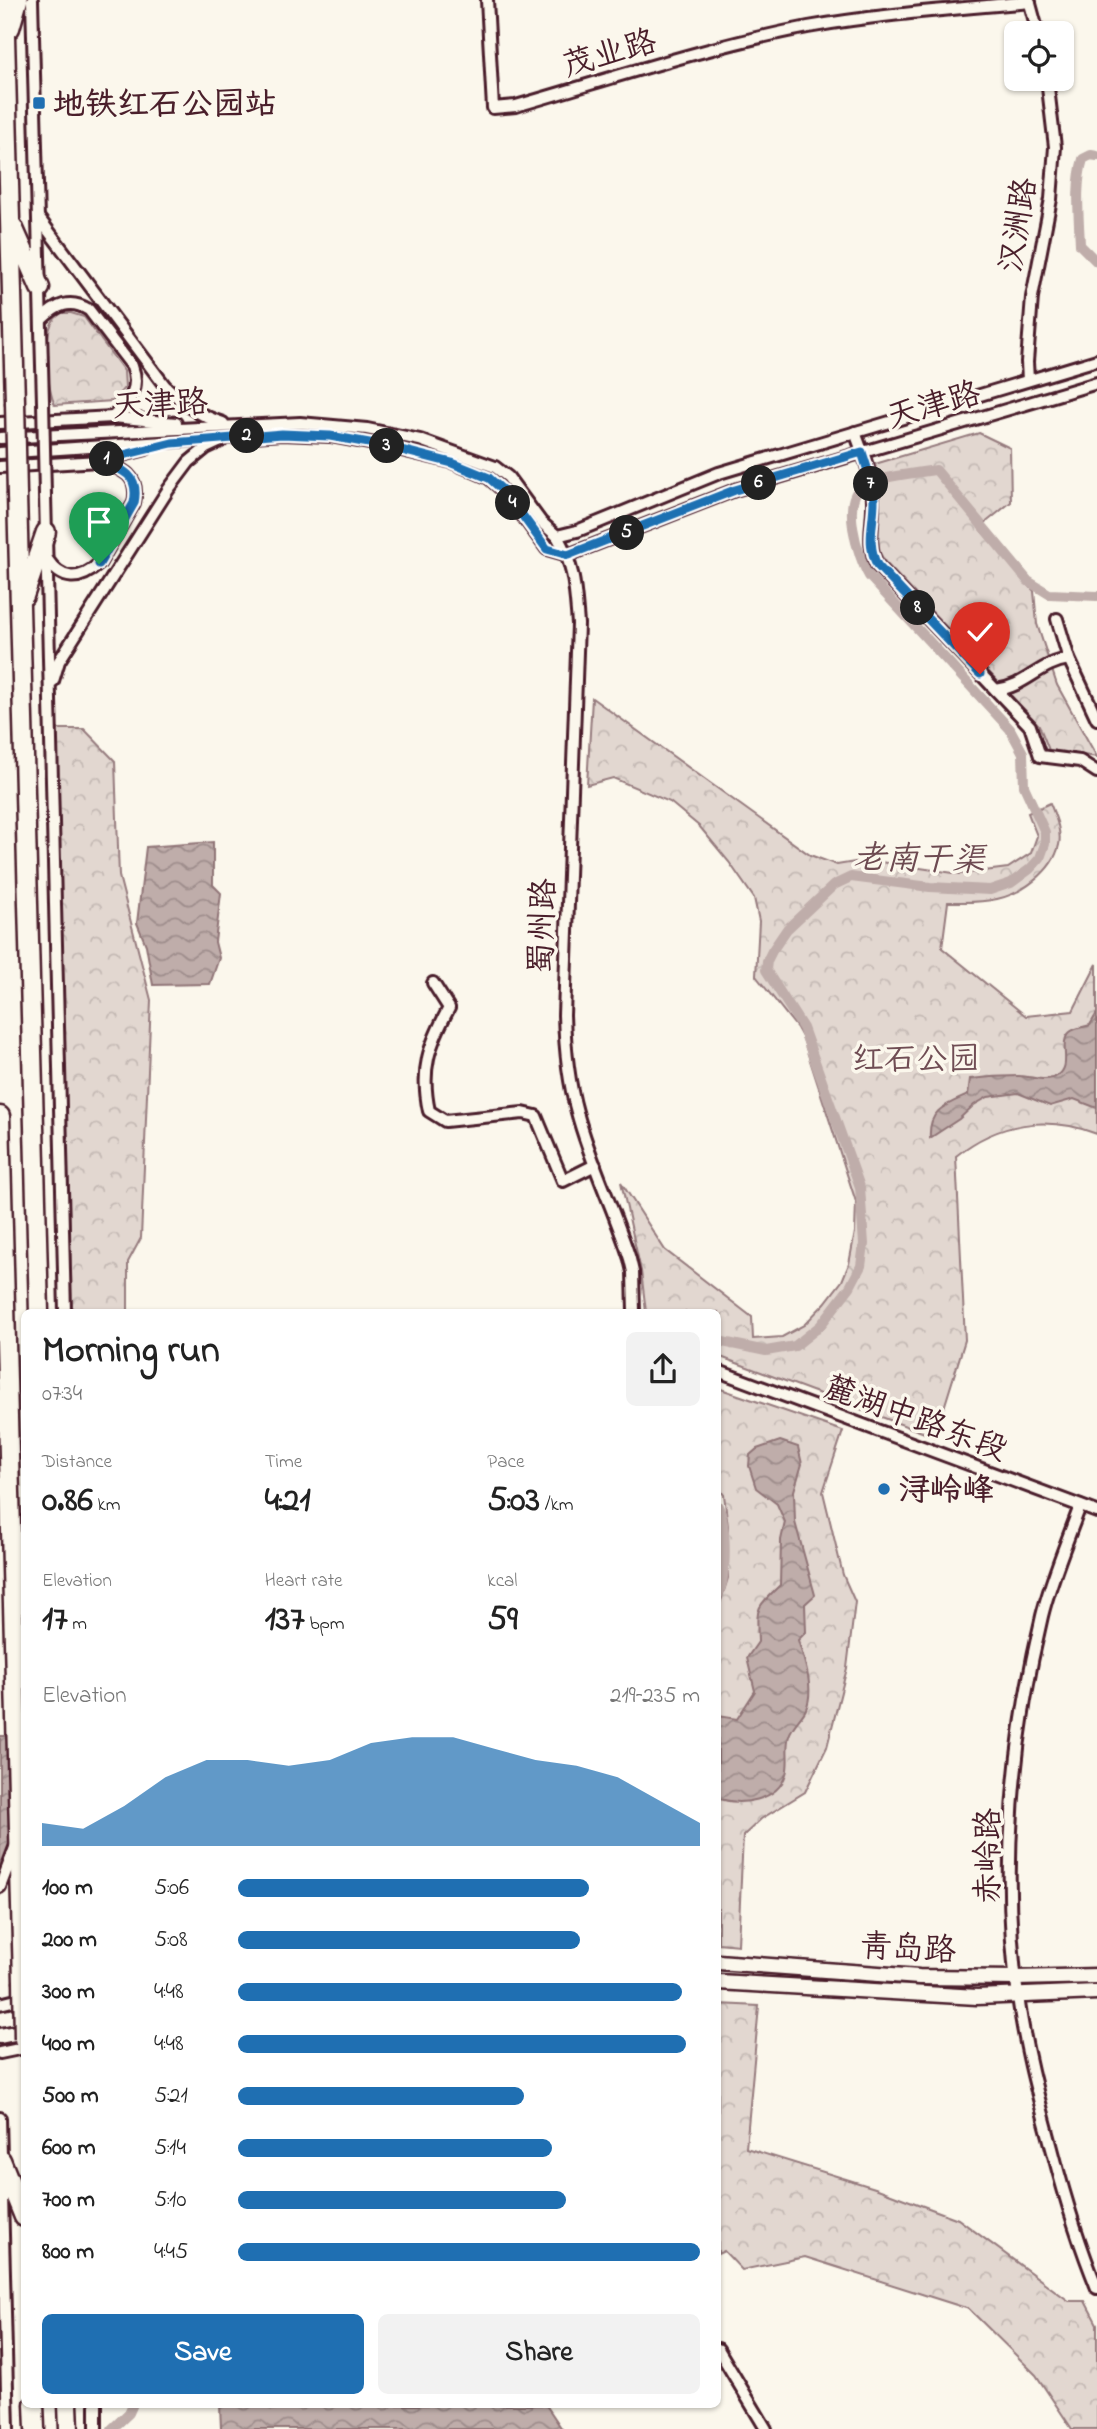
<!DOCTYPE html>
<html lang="en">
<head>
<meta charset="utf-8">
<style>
  :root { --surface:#fff; --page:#f2f2f2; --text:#222; --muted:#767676; --accent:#1f6fb2 }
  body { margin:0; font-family:"Indie Flower","LXGW WenKai TC",sans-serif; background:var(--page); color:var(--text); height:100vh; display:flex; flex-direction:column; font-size:26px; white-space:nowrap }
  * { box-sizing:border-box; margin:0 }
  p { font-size:23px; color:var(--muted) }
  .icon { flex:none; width:38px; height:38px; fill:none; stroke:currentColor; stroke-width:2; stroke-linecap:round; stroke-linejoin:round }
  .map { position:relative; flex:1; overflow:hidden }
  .sheet { position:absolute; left:21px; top:1309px; width:700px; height:1099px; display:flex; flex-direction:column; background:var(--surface); border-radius:10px; box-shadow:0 2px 5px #0004 }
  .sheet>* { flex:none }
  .tools { position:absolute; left:1004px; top:21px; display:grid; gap:14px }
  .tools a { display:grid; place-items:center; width:70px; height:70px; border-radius:10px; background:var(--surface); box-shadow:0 2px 5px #0004; font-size:35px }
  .pin { position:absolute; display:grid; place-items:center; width:60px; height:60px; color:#fff; margin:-72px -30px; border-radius:50% 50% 50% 0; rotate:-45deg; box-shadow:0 0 7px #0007 }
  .pin .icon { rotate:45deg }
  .km { position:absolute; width:35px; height:35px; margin:-18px; border-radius:50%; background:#222; color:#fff; font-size:19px; line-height:35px; text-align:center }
  .round { display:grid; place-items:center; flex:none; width:74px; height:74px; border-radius:10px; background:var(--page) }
  .headline { display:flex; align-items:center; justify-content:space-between; height:119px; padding:0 21px }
  h1 { font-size:38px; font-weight:700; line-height:52px }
  .metrics { display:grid; grid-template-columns:repeat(3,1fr); gap:10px; height:119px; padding:7px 21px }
  .metrics div { display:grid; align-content:center }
  .metrics b { font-size:35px; font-weight:700 }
  .metrics small { font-size:19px; font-weight:400 }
  .metrics p { font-size:19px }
  .chart { height:196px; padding:14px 21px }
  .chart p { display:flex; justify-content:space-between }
  .chart svg { width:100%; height:126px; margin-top:7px; fill:var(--accent); opacity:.7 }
  .button { display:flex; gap:14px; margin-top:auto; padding:14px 21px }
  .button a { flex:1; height:80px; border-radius:10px; background:var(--accent); color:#fff; font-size:28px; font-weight:700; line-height:80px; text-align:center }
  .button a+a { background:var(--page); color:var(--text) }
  ul { padding:0 21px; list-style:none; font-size:23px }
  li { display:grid; grid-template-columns:112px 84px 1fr; align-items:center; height:52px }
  li i { height:18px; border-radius:9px; background:var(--accent) }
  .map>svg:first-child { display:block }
</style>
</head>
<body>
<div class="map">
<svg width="1097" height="2429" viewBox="0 0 1097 2429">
  <defs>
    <pattern id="park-crowns" width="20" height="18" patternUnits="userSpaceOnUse" patternTransform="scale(1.75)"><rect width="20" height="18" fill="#e2d7d0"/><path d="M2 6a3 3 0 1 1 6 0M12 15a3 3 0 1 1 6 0" fill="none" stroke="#c3b8b3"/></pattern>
    <pattern id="water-waves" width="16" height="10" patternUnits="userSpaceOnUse" patternTransform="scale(1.75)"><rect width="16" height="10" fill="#bfadaa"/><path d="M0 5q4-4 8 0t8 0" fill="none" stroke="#9d8c8b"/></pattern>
  </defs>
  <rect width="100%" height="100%" fill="#fbf7ec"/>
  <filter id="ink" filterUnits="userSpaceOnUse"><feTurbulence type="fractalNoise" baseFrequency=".0143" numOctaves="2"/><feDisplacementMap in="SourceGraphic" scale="14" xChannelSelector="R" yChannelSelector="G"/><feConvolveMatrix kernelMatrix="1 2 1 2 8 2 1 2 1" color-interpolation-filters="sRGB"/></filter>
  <g filter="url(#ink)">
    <g fill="url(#park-crowns)" stroke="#967b7e" stroke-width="2">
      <path d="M62 313H71L84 317 124 371 125 387 113 401 55 405C47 389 44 342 51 325 53 319 57 316 62 313Z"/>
      <path d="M979 433 1010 448 1011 502 979 528 1034 591 1037 624 1057 685 1097 757 1049 750 1039 725 885 562 880 553 878 541 880 497 875 464Z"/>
      <path d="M592 698 810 855 837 865 867 860 960 874 1008 868 1031 853 1037 836 1028 813 1050 803C1055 816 1062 831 1059 845 1053 871 1022 894 997 899 981 903 964 902 948 902L942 948 1026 1016 1073 1011 1097 964V1134C1047 1115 998 1122 956 1156L965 1340 935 1437 718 1356V1312H646L641 1271 621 1182 665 1250 752 1317 753 1339 782 1337 804 1325 825 1303 842 1281 849 1264 855 1232 856 1202 803 1039 797 1028 756 976 759 921 754 898 729 862 700 827 670 802 613 778 587 785Z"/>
      <path d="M56 729H84L115 761 119 876 151 1000 141 1238 128 1262V1312H72Z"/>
      <path d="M718 1388 843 1431 823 1492 843 1575 855 1602 847 1668 827 1747 805 1792 761 1819 743 1836 738 1945 718 1943V1610L728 1578V1526L724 1495 718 1487Z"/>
      <path d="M718 2004 759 2006 746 2148 875 2188 958 2219 1069 2301H1085L1097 2324V2429H1072L1036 2375 969 2309 805 2257 742 2270 724 2251 718 2254Z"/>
    </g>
    <g fill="url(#water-waves)" stroke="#907477" stroke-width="2">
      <path d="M213 842V885L221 893 215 942 219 958 210 984 153 985 146 945 137 923 146 847Z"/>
      <path d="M1097 1013V1108L1074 1099 1050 1106 1018 1093 988 1097 974 1105 959 1119 930 1138C928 1110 945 1105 968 1095L970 1079C986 1077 1003 1076 1019 1076 1032 1076 1045 1083 1057 1076 1074 1066 1057 1043 1070 1032 1074 1028 1084 1027 1090 1025Z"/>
      <path d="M780 1441 798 1447 802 1464 794 1491 795 1522 815 1595 805 1604 806 1632 798 1640C804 1660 815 1688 806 1709 802 1718 792 1725 789 1736 785 1748 790 1762 786 1774 778 1801 740 1807 718 1798V1716L737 1719 755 1691 747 1658 758 1642C757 1607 754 1610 780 1585L781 1540 785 1522 777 1504 756 1488 749 1466 750 1455 757 1449Z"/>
      <path d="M0 1736H24V1876L0 1879Z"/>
      <path d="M220 2405H546L562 2429H221Z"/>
    </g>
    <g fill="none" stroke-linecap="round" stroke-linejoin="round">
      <g stroke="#bfadaa" stroke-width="10">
        <path d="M1097 156 1091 155 1083 159C1075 186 1079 217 1080 245L1097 262"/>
        <path d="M718 1341 766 1351 795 1346 820 1326 850 1287 861 1266 864 1244 860 1187 803 1028 766 970 767 961 772 951 787 929 834 885 851 877 930 887 990 890 1011 883 1030 869 1040 858 1045 844V832L1024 786 1023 753 1010 729 869 576C858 557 839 498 865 484 875 478 921 472 936 470L1028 581 1049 594 1097 596"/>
        <path d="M718 1506C727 1525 727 1576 718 1595"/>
        <path d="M112 2429 129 2413 133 2404"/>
      </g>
      <g stroke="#4a1f2b" stroke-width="16">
        <g id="minor">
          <path d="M32 0 43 402"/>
          <path d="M487 0 493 108 516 106C613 78 709 46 808 27 881 14 956 9 1030 2"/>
          <path d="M1029 0 1038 33"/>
          <path d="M38 217 165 386C183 403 199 416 223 423"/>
          <path d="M41 320C56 305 70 298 89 310L132 366C141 390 129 401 113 417"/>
          <path d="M1028 380 1027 362 1032 297 1051 199 1055 147 1047 79"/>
          <path d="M0 423 113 417 176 423"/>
          <path d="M855 432C863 454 873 477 873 501 874 524 866 543 877 565L1030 726 1040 756 1080 761 1097 772"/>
          <path d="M0 438 300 423 367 429 420 440 495 467 508 477 541 522 557 536 577 531 719 473 1097 360"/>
          <path d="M0 453 282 434 330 436 385 446 452 462 489 478 506 493 547 549 568 555 735 490 1097 383"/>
          <path d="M0 467 99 461 146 449"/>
          <path d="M45 495 65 1312"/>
          <path d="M557 536C575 567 575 589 578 624L564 1015C565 1048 568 1080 577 1112 590 1162 614 1209 630 1259L633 1272 634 1312"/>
          <path d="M47 559C62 582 80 581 99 564L134 503C140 474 122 469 99 461"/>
          <path d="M1057 619 1069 659 1097 719"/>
          <path d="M53 681 59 661 168 490 189 462 206 448 223 440"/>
          <path d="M996 690C1027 686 1039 663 1069 659"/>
          <path d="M433 983 449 1008C429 1045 420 1069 429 1111L445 1121 523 1113 536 1116 563 1181 595 1165"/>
          <path d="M718 1371 1097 1512"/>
          <path d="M1080 1506C1067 1542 1051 1579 1042 1616 1013 1737 1000 1873 1018 1996 1025 2049 1039 2100 1053 2152 1065 2198 1079 2244 1097 2288"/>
          <path d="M0 1887 16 1845"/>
          <path d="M0 2004 24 1998"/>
          <path d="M0 2053 24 2048"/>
          <path d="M0 2118 8 2429"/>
          <path d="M718 2349 766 2429"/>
          <path d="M96 2404V2429"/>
        </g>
      </g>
      <g stroke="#4a1f2b" stroke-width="19">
        <g id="major">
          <path d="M718 1962 919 1977 1016 1978 1097 1976"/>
          <path d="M718 1982 977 1997 1097 1992"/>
          <path d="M0 2019 24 2014"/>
          <path d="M0 2036 24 2031"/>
        </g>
      </g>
      <g stroke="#4a1f2b" stroke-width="23">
        <g id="highway">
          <path d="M4 0 15 402"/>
          <path d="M10 28 18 0"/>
          <path d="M13 227 40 288"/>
          <path d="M17 495 39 1312"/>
          <path d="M24 596 46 532"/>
          <path d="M0 1116 23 1981"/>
          <path d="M1 2160 24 2217"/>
          <path d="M34 2404 35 2429"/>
          <path d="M68 2404 69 2429"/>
        </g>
      </g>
      <use href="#minor" stroke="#fbf7ec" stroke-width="10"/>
      <use href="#major" stroke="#fbf7ec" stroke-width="14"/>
      <use href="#highway" stroke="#fbf7ec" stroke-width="18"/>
      <g stroke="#4a1f2b" stroke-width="16" stroke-linecap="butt">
        <path id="minor-bridge" d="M43 402 45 495"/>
      </g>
      <g stroke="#4a1f2b" stroke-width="23" stroke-linecap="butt">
        <g id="highway-bridge">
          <path d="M15 402 17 495"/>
          <path d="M23 1981 24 2039"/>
        </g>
      </g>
      <use href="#minor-bridge" stroke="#fbf7ec" stroke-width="10"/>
      <use href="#highway-bridge" stroke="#fbf7ec" stroke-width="18"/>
    </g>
  </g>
  <g fill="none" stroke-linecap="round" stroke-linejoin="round" filter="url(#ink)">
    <g stroke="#fff" stroke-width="14">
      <path id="route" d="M99 564 134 503C140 474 122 469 99 461L172 443 282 434 330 436 386 446 452 463 489 478 506 493 547 549 568 555 735 490 862 452C867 468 873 484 874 500 874 524 866 543 877 565L980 674"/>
    </g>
    <use href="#route" stroke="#1f6fb2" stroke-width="9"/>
  </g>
  <g fill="#1f6fb2" stroke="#fbf7ec" stroke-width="2.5">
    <rect x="32" y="96" width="14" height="14" rx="3.5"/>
    <circle cx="884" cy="1489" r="7"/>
  </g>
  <g text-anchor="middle" stroke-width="7" stroke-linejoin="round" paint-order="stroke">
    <g font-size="32" fill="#4a1f2b" stroke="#fbf7ec">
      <text transform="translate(609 52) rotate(-16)" y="11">茂业路</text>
      <text transform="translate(1017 225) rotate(-81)" y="11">汉洲路</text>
      <text transform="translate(160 403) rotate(-3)" y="11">天津路</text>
      <text transform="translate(933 404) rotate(-16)" y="11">天津路</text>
      <text transform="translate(541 926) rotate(-88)" y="11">蜀州路</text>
      <text transform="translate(916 1417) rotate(20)" y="11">麓湖中路东段</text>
      <text transform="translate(987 1856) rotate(-90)" y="11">赤岭路</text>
      <text transform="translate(908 1947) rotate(3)" y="11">青岛路</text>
    </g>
    <g font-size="32" font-weight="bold" fill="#4a1f2b" stroke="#fbf7ec" text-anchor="start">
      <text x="53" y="114">地铁红石公园站</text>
      <text x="898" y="1500">浔岭峰</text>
    </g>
    <g font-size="32" fill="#704d54" stroke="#fbf7ec">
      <text x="916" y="1069">红石公园</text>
    </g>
    <g font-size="33" font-style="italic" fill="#6d4a51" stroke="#fbf7ec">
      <text transform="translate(919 857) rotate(1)" y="12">老南干渠</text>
    </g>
  </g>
</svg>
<div class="tools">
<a><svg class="icon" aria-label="locate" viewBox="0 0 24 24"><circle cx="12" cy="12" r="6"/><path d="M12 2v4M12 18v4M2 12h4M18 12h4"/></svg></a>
</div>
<div class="pin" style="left:99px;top:564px;background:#1e9e55"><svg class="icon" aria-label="arrive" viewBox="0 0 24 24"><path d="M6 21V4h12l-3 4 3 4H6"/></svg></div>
<div class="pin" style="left:980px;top:674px;background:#d93025"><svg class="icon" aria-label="check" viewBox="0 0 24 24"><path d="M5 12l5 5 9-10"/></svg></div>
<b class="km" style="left:107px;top:459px">1</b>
<b class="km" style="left:247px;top:436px">2</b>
<b class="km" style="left:387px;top:446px">3</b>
<b class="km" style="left:513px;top:503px">4</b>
<b class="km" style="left:627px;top:533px">5</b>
<b class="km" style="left:759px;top:483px">6</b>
<b class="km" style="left:871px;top:484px">7</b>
<b class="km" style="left:918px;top:608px">8</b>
<section class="sheet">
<div class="headline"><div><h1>Morning run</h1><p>07:34</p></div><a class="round"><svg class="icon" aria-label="share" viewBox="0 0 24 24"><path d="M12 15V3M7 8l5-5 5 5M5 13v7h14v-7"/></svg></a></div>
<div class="metrics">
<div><p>Distance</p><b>0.86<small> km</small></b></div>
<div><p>Time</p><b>4:21</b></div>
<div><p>Pace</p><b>5:03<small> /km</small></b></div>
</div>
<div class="metrics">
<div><p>Elevation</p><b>17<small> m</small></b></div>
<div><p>Heart rate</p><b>137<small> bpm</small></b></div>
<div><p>kcal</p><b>59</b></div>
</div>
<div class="chart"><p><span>Elevation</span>219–235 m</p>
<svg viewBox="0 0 160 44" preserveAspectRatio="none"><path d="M0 44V36L10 38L20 30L30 20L40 14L50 14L60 16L70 14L80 8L90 6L100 6L110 10L120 14L130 16L140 20L150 28L160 36V44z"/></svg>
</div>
<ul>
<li><b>100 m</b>5:06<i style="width:76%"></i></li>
<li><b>200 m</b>5:08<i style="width:74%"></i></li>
<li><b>300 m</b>4:48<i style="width:96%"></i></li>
<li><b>400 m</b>4:48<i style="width:97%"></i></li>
<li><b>500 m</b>5:21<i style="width:62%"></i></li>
<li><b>600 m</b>5:14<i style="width:68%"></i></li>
<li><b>700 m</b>5:10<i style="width:71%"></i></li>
<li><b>800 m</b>4:45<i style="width:100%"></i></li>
</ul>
<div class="button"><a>Save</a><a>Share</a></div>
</section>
</div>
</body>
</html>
